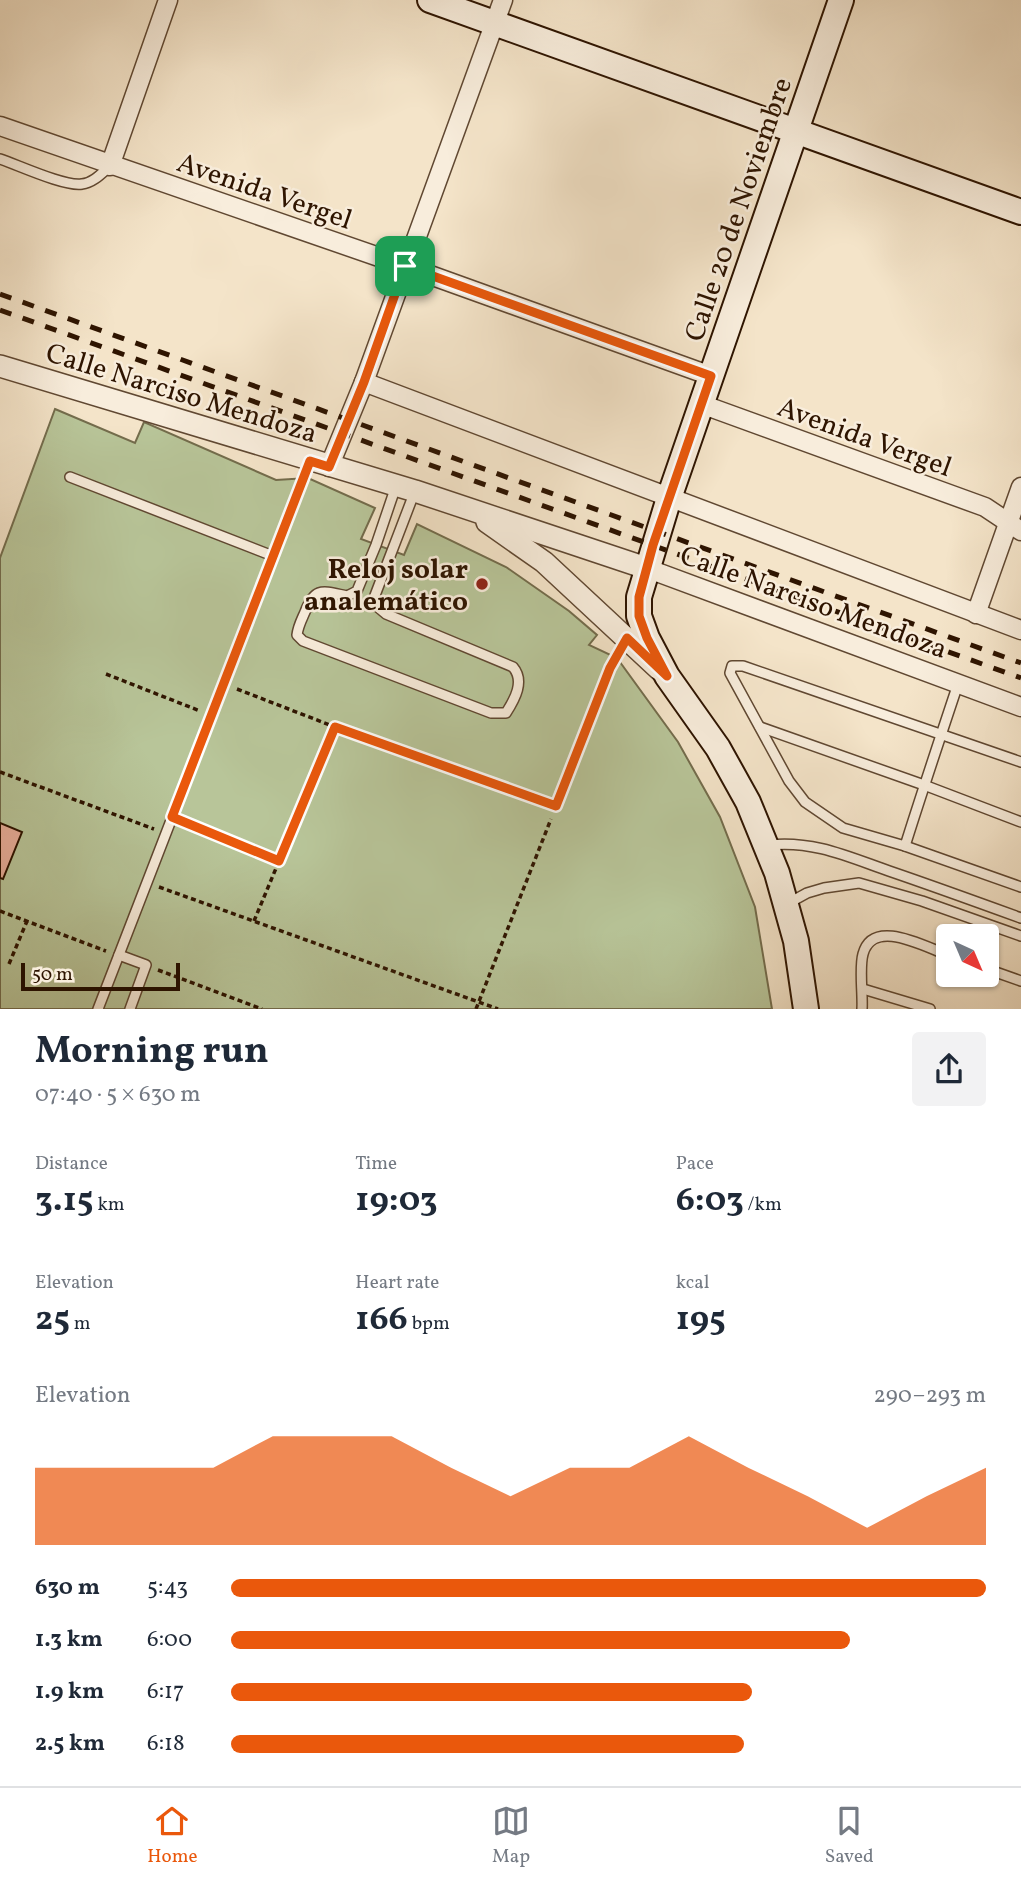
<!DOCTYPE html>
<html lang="en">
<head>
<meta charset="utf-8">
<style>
  :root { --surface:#fff; --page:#f2f2f3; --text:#1f2937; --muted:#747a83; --line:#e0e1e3; --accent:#ea580c }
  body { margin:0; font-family:Vollkorn,serif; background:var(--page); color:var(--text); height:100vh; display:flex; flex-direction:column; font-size:26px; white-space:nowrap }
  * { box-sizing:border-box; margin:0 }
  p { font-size:23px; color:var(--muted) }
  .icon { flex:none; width:38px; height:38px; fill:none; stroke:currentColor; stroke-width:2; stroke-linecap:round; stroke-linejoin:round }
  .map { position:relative; height:1009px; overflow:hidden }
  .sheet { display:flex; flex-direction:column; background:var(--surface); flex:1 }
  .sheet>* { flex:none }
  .needle { width:46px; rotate:136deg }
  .controls { position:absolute; left:936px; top:924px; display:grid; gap:14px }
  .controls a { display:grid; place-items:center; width:63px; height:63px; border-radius:7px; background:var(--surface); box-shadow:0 2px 5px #0004; font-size:35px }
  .scale { position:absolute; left:21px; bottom:18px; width:159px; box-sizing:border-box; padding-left:7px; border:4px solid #2e1400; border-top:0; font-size:19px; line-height:24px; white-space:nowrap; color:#2e1400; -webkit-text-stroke:5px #f8eddc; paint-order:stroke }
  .pin { position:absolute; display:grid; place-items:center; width:60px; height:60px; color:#fff; margin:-30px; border-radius:14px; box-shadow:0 4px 10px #0006 }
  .round { display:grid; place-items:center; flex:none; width:74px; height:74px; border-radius:7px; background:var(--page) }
  .head { display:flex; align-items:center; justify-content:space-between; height:119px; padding:0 35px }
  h1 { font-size:38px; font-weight:700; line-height:52px }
  .metrics { display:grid; grid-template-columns:repeat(3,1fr); gap:10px; height:119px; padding:7px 35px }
  .metrics div { display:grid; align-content:center }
  .metrics b { font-size:35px; font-weight:700 }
  .metrics small { font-size:19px; font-weight:400 }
  .metrics p { font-size:19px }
  .chart { height:196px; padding:14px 35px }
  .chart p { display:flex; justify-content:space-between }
  .chart svg { width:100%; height:126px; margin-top:7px; fill:var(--accent); opacity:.7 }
  ul { padding:0 35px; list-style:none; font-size:23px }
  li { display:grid; grid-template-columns:112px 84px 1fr; align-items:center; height:52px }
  li i { height:18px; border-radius:9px; background:var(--accent) }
  .tab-bar { display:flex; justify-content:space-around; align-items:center; height:98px; border-top:2px solid var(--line); background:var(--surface); font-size:19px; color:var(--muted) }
  .tab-bar a { display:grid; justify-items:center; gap:4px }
  .tab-bar .active { color:var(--accent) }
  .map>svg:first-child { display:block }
</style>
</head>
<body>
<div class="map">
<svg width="1021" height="1009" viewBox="0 0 1021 1009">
  <rect width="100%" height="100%" fill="#f4e4c9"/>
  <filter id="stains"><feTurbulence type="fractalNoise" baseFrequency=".00286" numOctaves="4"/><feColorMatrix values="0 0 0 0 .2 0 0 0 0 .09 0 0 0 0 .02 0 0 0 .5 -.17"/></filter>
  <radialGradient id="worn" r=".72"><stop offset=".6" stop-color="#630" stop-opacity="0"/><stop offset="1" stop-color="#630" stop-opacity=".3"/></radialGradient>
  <path fill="#b8c599" stroke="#736c4c" stroke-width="2" d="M55 409 135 443 144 422 276 480 308 478 375 508 361 539 404 555 417 524 506 567 569 611 597 635 589 645 617 658 678 742 720 817 755 907 772 1009H0V558Z"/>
  <path fill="#e7ae9a" stroke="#2e1400" stroke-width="2" d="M0 823 22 832 3 879 0 878Z"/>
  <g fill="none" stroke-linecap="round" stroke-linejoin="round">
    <g stroke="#604832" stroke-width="12">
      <g id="service">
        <path d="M0 159C18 165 65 187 82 184 93 183 102 173 110 166"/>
        <path d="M70 477 273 556"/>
        <path d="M396 486 376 545 357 591 347 596C323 591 315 586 305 612 302 619 298 626 297 635L303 641 491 713H506C515 699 525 681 513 667L386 614 374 604V598L415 491"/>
        <path d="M958 684C940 738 922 792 905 846L843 828 805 802 789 781 730 673 732 666H743L1021 762"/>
        <path d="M760 727 924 785 1021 822"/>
        <path d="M556 806 610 668 626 639"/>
        <path d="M769 845C813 840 849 857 889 871 933 886 977 902 1021 918"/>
        <path d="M905 846 1021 887"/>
        <path d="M787 904 807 893 824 888 859 883 922 901 1021 936"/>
        <path d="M119 955 146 965 130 1009"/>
        <path d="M987 969 1021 981"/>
        <path d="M863 989 930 1009"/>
        <path d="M98 1009 310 461"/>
        <path d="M862 1009C863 994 859 968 863 954 873 917 925 947 948 955"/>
      </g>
    </g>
    <g stroke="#604832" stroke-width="21">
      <g id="minor">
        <path d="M0 126 405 266 711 376"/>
        <path d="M110 166 168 0"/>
        <path d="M364 382 1021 630"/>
        <path d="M701 404 985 507 1021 531"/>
        <path d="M329 467 364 382 503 0"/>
        <path d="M646 568 1021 707"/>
        <path d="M976 614 1021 487"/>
      </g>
    </g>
    <g stroke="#604832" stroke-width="24">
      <g id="tertiary">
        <path d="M0 366 415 491 646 568"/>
        <path d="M487 522 544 562 659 669"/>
      </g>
    </g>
    <g stroke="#2e1400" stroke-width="28">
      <g id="secondary">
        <path d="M430 0 1021 212"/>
        <path d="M806 1009 796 941 777 873 748 802 718 748 667 676 647 638 639 616V597L669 498 841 0"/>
      </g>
    </g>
    <g stroke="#2e1400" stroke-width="3.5" stroke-dasharray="5 3.5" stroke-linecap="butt">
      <path d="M106 674 200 711"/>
      <path d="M237 689 335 727 542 801"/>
      <path d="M0 772 154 829"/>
      <path d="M184 822 279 861"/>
      <path d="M159 887 498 1009"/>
      <path d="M0 911 106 951"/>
      <path d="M254 921 335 727"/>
      <path d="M9 964 27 921"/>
      <path d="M158 970 262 1009"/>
      <path d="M476 1009 551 819"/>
    </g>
    <use href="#service" stroke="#f8eddc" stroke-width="9"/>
    <use href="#minor" stroke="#f8eddc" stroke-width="18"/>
    <use href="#tertiary" stroke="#f8eddc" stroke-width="21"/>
    <use href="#secondary" stroke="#f8eddc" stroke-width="24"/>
    <g stroke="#2e1400" stroke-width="5" stroke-dasharray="12 12" stroke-linecap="butt">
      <path d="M0 294 1021 663"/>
      <path d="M0 310 1021 678"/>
    </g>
  </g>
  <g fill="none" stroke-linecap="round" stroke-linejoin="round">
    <g stroke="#fff" stroke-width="14">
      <path id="route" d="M405 266 711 376 653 545 639 597V616L647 638 667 676 627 638 610 668 556 806 335 727 279 861 172 817 310 461 329 467 364 382Z"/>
    </g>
    <use href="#route" stroke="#ea580c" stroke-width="9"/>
  </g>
  <circle fill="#8f2418" stroke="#f8eddc" stroke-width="2.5" cx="482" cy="584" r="7"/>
  <g text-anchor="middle" stroke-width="5" stroke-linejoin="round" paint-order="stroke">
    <g font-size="28" fill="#2e1400" stroke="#f8eddc">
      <text transform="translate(265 190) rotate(19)" y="10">Avenida Vergel</text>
      <text transform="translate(737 209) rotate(-71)" y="10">Calle 20 de Noviembre</text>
      <text transform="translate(182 392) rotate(17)" y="10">Calle Narciso Mendoza</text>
      <text transform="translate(865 436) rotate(20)" y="10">Avenida Vergel</text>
      <text transform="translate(814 601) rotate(20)" y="10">Calle Narciso Mendoza</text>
    </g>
    <g font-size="28" font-weight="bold" fill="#2e1400" stroke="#f8eddc" text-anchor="end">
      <text x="468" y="578">Reloj solar<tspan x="468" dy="32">analemático</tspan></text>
    </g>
  </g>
  <rect width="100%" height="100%" filter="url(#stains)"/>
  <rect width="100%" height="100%" fill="url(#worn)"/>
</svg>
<div class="controls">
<a><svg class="needle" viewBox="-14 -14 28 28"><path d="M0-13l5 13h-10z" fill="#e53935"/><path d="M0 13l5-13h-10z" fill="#747a83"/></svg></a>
</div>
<div class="scale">50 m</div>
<div class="pin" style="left:405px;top:266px;background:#1e9e55"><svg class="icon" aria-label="arrive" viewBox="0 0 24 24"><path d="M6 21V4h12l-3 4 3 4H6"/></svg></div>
</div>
<section class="sheet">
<div class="head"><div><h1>Morning run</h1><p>07:40 · 5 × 630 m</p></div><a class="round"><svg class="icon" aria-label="share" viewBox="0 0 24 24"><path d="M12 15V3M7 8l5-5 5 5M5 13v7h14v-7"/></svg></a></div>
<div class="metrics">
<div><p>Distance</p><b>3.15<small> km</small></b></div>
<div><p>Time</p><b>19:03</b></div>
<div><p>Pace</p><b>6:03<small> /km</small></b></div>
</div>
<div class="metrics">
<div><p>Elevation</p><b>25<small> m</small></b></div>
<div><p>Heart rate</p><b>166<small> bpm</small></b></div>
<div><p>kcal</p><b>195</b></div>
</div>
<div class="chart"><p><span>Elevation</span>290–293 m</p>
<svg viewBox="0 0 160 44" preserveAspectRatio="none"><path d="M0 44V17L10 17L20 17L30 17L40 6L50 6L60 6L70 17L80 27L90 17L100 17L110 6L120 17L130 27L140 38L150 27L160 17V44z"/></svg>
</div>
<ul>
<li><b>630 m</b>5:43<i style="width:100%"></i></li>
<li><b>1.3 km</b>6:00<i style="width:82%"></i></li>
<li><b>1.9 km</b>6:17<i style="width:69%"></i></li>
<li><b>2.5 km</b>6:18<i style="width:68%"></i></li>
</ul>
</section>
<nav class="tab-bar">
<a class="active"><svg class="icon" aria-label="home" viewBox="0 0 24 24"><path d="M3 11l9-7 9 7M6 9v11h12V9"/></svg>Home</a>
<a><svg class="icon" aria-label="map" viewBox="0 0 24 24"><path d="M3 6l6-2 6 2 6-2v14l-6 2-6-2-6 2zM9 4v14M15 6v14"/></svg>Map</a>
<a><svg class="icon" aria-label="saved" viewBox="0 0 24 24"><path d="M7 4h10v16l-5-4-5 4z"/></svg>Saved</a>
</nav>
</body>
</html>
